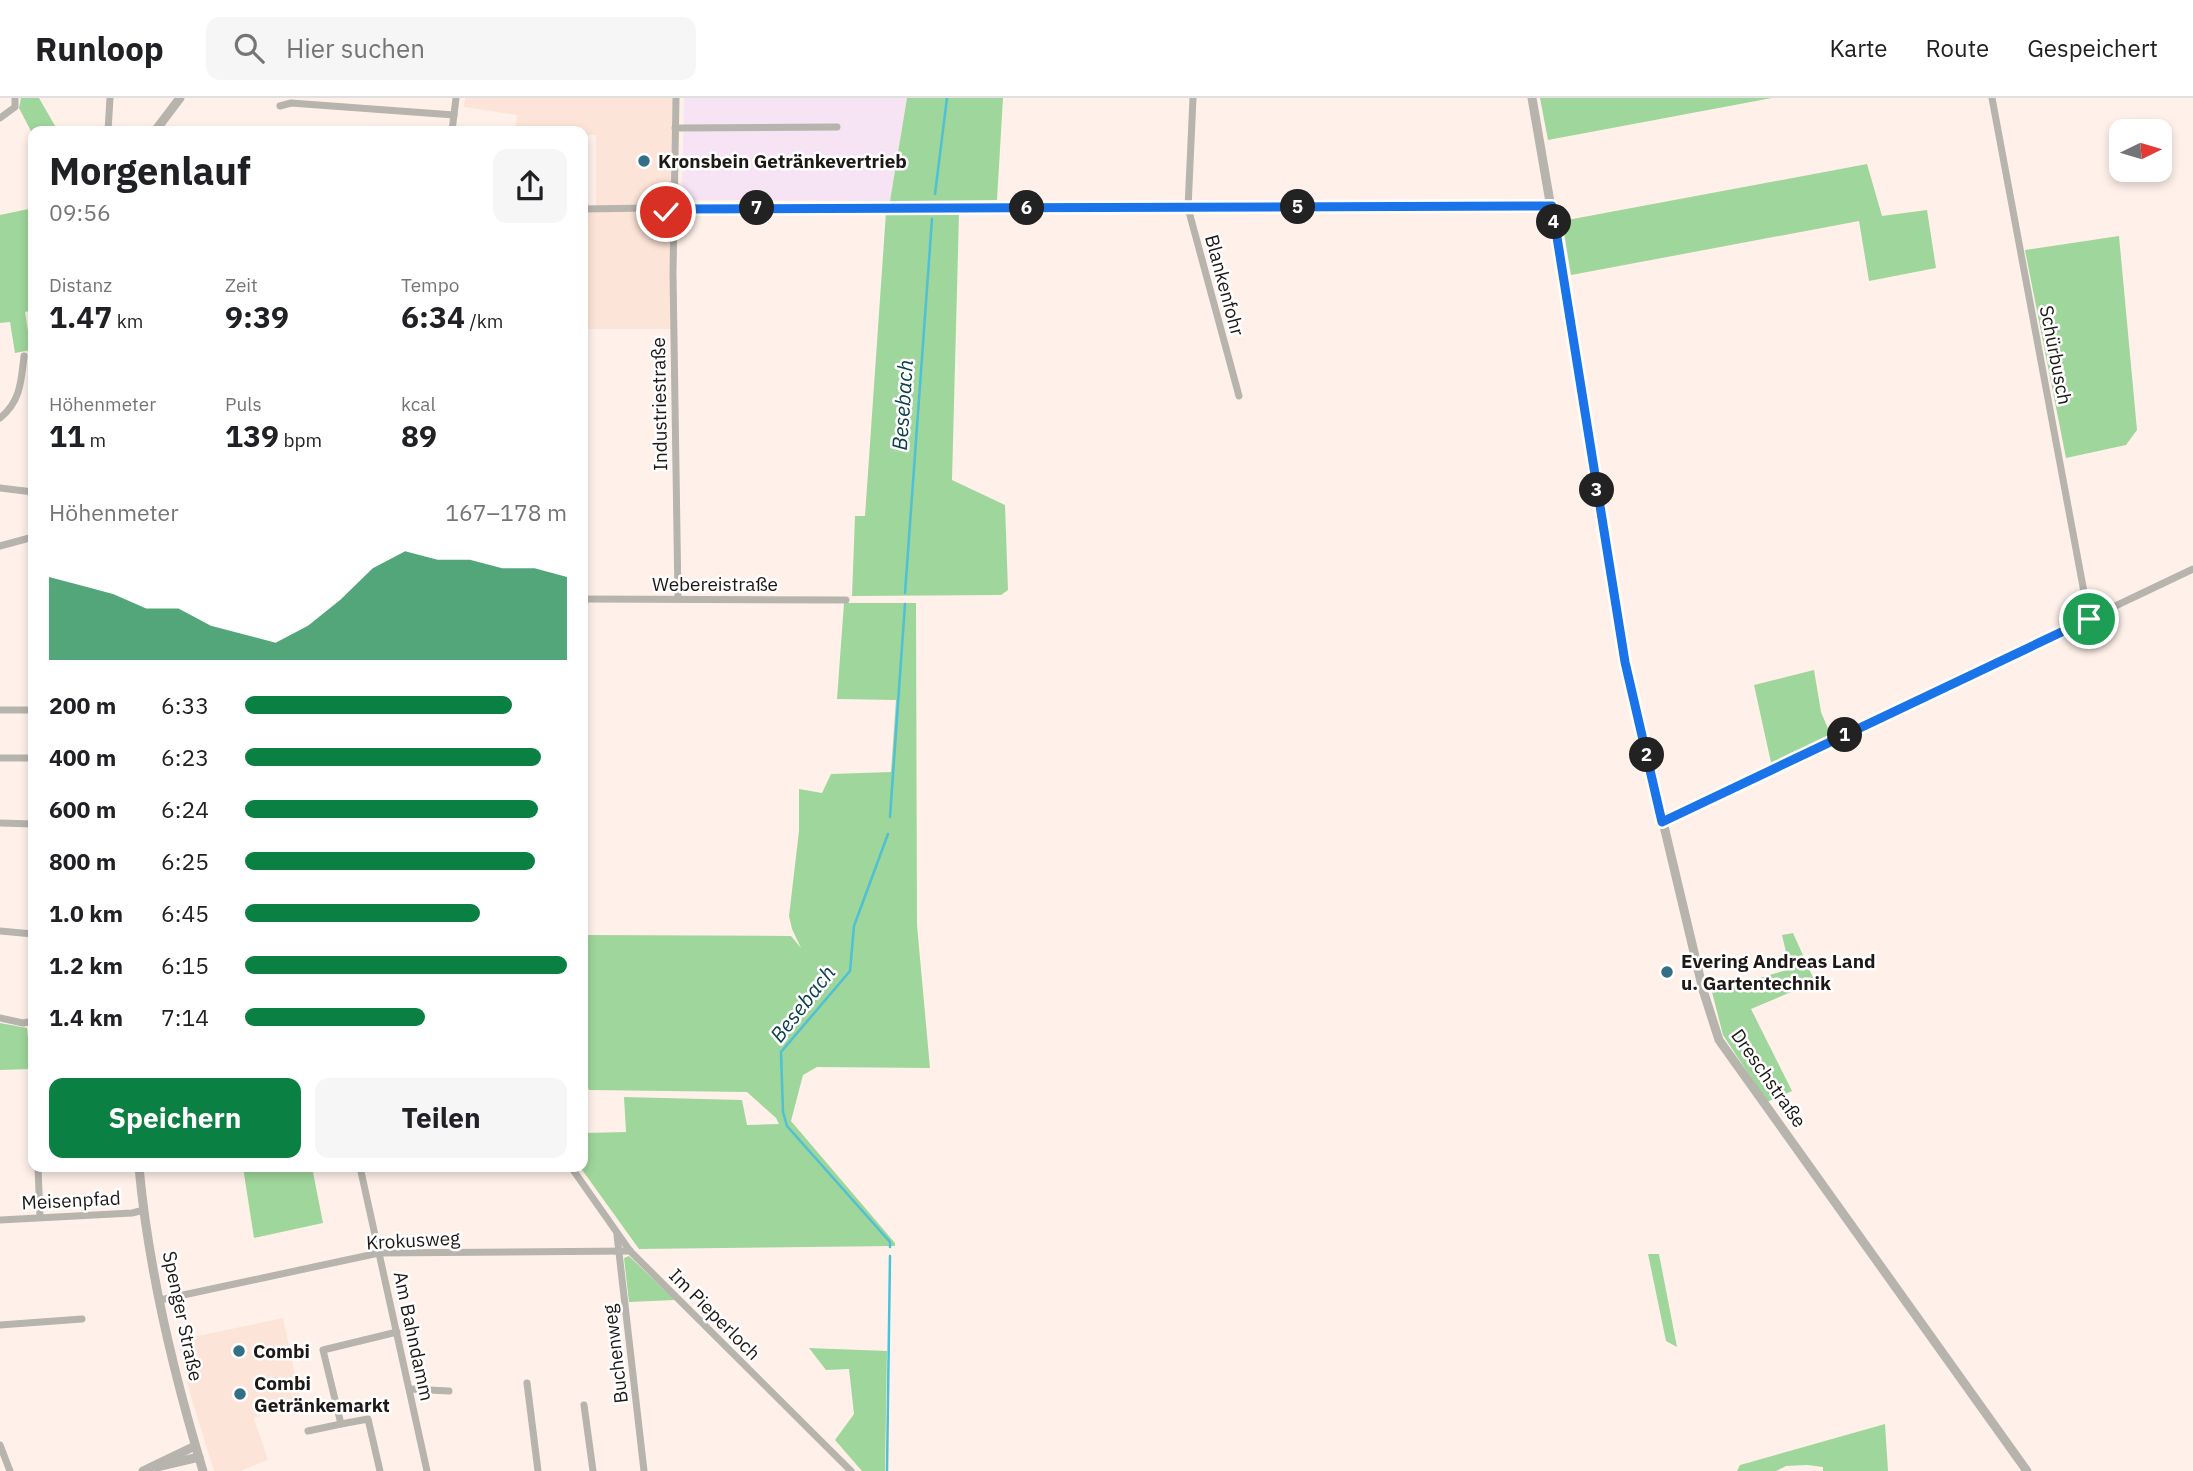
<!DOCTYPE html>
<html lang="de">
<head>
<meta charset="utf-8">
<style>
  :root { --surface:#fff; --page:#f6f6f6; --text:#202124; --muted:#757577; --line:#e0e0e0; --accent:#0b8043 }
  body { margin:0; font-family:"IBM Plex Sans",sans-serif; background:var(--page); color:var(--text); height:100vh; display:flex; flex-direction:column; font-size:26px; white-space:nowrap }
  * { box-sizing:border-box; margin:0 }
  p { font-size:23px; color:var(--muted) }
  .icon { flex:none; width:38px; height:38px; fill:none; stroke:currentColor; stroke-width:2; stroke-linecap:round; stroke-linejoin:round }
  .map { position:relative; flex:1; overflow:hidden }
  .side { position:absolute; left:28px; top:28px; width:560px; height:1046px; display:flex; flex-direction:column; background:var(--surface); border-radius:14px; box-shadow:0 4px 10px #0003 }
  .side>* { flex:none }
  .needle { width:46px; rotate:85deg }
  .buttons { position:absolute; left:2109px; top:21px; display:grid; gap:14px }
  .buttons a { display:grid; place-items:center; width:63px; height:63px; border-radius:14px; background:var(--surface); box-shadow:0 4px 10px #0003; font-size:35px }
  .pin { position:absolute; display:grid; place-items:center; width:60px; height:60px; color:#fff; margin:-30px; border:4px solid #fff; border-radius:50%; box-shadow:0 2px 7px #0007 }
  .km { position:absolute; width:35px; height:35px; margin:-18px; border-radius:50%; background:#222; color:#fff; font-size:19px; line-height:35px; text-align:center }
  .round { display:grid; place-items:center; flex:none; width:74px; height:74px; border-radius:14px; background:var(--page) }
  .head { display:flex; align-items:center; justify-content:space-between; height:119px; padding:0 21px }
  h1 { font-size:38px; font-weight:700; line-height:52px }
  .metrics { display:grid; grid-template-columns:repeat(3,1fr); gap:10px; height:119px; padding:7px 21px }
  .metrics div { display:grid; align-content:center }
  .metrics b { font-size:30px; font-weight:700 }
  .metrics small { font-size:19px; font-weight:400 }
  .metrics p { font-size:19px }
  .chart { height:196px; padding:14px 21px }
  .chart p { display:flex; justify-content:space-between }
  .chart svg { width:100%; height:126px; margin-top:7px; fill:var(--accent); opacity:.7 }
  .cta { display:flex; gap:14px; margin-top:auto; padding:14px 21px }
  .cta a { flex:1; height:80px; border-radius:14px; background:var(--accent); color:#fff; font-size:28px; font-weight:700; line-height:80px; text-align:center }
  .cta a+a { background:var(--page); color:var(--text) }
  ul { padding:0 21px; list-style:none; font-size:23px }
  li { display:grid; grid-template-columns:112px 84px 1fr; align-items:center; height:52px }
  li i { height:18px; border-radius:9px; background:var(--accent) }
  header { display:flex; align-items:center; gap:42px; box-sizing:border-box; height:98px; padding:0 35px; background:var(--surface); border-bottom:2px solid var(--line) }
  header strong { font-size:33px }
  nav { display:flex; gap:38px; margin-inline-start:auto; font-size:24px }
  .search { width:490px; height:63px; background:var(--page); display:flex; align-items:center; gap:18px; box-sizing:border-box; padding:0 24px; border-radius:14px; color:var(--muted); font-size:26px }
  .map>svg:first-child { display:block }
</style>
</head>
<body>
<header>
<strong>Runloop</strong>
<div class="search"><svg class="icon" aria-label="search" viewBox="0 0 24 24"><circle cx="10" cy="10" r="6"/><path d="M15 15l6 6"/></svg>Hier suchen</div>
<nav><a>Karte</a><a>Route</a><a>Gespeichert</a></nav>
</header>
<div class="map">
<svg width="2193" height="1373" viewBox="0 0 2193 1373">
  <rect width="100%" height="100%" fill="#fff1ea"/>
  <g fill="#fde4d8">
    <path d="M465 0H673L671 64 675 115 670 120 671 231H583V114L596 113V37H583V33H515L517 17 464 9Z"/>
    <path d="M283 1220 301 1304 254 1320 268 1362 240 1373H214L190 1296 178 1242Z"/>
  </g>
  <path fill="#f6e3f4" d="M684 0H907L890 103 691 102 682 93Z"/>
  <g fill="#9fd69b">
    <path d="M21 0H39L58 33H33V37L19 10Z"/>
    <path d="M907 0H1003L997 102 890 103Z"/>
    <path d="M1540 0H1772L1548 42Z"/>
    <path d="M1867 66 1882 118 1927 112 1936 170 1869 183 1859 123 1571 177 1562 123Z"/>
    <path d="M33 110V212L25 214 31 252 15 255 10 224 0 225V117Z"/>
    <path d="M886 114 959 115 952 382 1005 407 1008 492 1001 497 852 498 855 418H865Z"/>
    <path d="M2119 138 2137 332 2126 347 2066 360 2025 152Z"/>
    <path d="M844 505H916L917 827 930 970 817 969 803 977 791 1023 895 1145V1148L639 1151 580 1069H583V1035L626 1034 624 999 742 1002 747 1027 779 1026 776 1020 747 994 589 992 583 982V837L791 838 801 850 792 831 789 818 799 733V691L822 695 831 676 891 674 896 602 837 601Z"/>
    <path d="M1814 572 1821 614 1832 640 1772 669 1754 587Z"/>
    <path d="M1793 835 1815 884 1751 911 1792 993 1767 1004 1723 937 1712 894 1790 871 1782 837Z"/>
    <path d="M0 925 27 930 31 971 0 972Z"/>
    <path d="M243 1069H312L323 1125 254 1140Z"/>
    <path d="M1648 1156H1659L1677 1249 1666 1243Z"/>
    <path d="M629 1158 675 1202 629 1204 624 1160Z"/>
    <path d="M809 1250 887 1253 885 1373H862L835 1342 854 1316 849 1271 826 1272Z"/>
    <path d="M1885 1326 1888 1373H1823V1369L1807 1367 1786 1368 1776 1373H1737L1740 1367Z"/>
  </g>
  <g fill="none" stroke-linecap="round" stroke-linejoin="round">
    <g stroke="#4fc0d5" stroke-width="2.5">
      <path d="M935 96 947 0"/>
      <path d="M905 495 932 121"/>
      <path d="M890 719 905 506"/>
      <path d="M888 736 854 828 850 873 781 954 783 1014 787 1028 890 1144V1149"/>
      <path d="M887 1373 890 1158"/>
    </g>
    <g stroke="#b6b4ad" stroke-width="7">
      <path d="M676 0 673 175 678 501"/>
      <path d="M1193 0 1188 110 1239 298"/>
      <path d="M1992 0 2089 521"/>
      <path d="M280 8 291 5 454 17"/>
      <path d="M0 20 15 9V0"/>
      <path d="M675 30 837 29"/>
      <path d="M108 33 110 0"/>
      <path d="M452 33 456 0"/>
      <path d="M651 110 662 116 674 111 1551 108"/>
      <path d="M651 110C652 95 661 91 674 86"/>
      <path d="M583 111 651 110"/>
      <path d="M0 320C21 303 21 283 24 258"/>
      <path d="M0 390 33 394"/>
      <path d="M0 448 33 439"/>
      <path d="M583 501 846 502"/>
      <path d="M0 612H33"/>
      <path d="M0 660H33"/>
      <path d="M1662 724 2193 471"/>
      <path d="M0 725 33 726"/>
      <path d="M0 833 33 836"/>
      <path d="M33 907V917"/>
      <path d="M0 920 23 925 33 923"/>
      <path d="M38 1069 40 1119"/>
      <path d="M360 1069 427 1373"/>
      <path d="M571 1069 630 1153 851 1373"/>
      <path d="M0 1122 132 1115 144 1112"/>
      <path d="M617 1137 644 1373"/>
      <path d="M160 1202 379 1155 630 1153"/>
      <path d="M0 1227 82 1221"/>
      <path d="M527 1285 538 1373"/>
      <path d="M410 1291 449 1293"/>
      <path d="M584 1307 593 1373"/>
      <path d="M308 1333 341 1326"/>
      <path d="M0 1347 10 1373"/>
      <path d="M380 1373 368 1321 341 1326 323 1252 397 1234"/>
    </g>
    <g stroke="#b6b4ad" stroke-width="9">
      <path d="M1532 0 1583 295 1625 564 1703 892 1719 942 2027 1373"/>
      <path d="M155 33 180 0"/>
      <path d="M139 1069C148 1169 174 1277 203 1373"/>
      <path d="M157 1369 199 1359"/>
      <path d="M143 1373 195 1348"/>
    </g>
  </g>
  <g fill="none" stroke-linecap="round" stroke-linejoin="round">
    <g stroke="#fff" stroke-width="14">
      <path id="route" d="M666 114 674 111 1552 108 1625 564 1662 724 2089 521"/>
    </g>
    <use href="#route" stroke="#1a73e8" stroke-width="9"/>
  </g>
  <g fill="#336f86" stroke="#fff" stroke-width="2.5">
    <circle cx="644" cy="63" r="7"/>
    <circle cx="1667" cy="874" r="7"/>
    <circle cx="239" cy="1253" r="7"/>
    <circle cx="240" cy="1296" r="7"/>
  </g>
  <g text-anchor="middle" stroke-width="5" stroke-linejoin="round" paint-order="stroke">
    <g font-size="19" font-weight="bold" fill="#1e1816" stroke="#fff" text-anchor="start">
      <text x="658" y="70">Kronsbein Getränkevertrieb</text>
      <text x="1681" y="870">Evering Andreas Land<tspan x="1681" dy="22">u. Gartentechnik</tspan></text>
      <text x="253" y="1260">Combi</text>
      <text x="254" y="1292">Combi<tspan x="254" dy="22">Getränkemarkt</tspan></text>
    </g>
    <g font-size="19" fill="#1e1816" stroke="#fff">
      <text transform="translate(1225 187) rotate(75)" y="7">Blankenfohr</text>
      <text transform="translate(2056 257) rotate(79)" y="7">Schürbusch</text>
      <text transform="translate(659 306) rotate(-91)" y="7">Industriestraße</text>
      <text x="715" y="493">Webereistraße</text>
      <text transform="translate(1769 980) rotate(55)" y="7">Dreschstraße</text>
      <text transform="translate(71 1102) rotate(-3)" y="7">Meisenpfad</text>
      <text transform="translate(413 1142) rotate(-3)" y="7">Krokusweg</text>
      <text transform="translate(715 1216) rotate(45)" y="7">Im Pieperloch</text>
      <text transform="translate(183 1218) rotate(78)" y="7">Spenger Straße</text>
      <text transform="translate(414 1238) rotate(78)" y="7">Am Bahndamm</text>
      <text transform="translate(615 1256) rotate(-97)" y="7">Buchenweg</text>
    </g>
    <g font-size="21" font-style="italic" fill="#0d414a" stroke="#fff">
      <text transform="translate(903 307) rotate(-86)" y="7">Besebach</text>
      <text transform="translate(803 906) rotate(-52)" y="7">Besebach</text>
    </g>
  </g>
</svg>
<div class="buttons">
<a><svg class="needle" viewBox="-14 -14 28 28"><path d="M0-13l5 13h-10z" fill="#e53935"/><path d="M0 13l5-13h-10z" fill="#757577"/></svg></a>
</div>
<div class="pin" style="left:2089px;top:521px;background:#1e9e55"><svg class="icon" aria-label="arrive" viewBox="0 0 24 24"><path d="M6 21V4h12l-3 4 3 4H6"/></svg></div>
<div class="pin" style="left:666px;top:114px;background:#d93025"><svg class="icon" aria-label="check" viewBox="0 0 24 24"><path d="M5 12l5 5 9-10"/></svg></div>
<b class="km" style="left:1845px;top:637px">1</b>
<b class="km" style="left:1647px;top:657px">2</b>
<b class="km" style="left:1597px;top:392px">3</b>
<b class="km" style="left:1554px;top:124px">4</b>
<b class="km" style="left:1298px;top:109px">5</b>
<b class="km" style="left:1027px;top:110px">6</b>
<b class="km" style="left:757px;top:110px">7</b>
<section class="side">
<div class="head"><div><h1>Morgenlauf</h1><p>09:56</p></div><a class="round"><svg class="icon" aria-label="share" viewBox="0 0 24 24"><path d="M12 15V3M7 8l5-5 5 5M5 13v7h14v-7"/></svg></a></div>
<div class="metrics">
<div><p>Distanz</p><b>1.47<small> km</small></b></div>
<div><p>Zeit</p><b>9:39</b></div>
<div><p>Tempo</p><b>6:34<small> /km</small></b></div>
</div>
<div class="metrics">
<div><p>Höhenmeter</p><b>11<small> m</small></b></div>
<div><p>Puls</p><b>139<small> bpm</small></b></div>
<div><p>kcal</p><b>89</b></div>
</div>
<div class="chart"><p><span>Höhenmeter</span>167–178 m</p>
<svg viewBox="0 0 160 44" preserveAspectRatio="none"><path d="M0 44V15L10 18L20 21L30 26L40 26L50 32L60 35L70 38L80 32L90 23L100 12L110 6L120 9L130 9L140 12L150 12L160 15V44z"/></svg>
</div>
<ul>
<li><b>200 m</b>6:33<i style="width:83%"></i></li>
<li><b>400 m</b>6:23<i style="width:92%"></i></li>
<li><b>600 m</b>6:24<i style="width:91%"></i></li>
<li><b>800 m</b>6:25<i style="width:90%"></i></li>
<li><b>1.0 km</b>6:45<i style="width:73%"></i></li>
<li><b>1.2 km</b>6:15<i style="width:100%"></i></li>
<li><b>1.4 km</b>7:14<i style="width:56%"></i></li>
</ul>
<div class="cta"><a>Speichern</a><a>Teilen</a></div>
</section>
</div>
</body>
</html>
